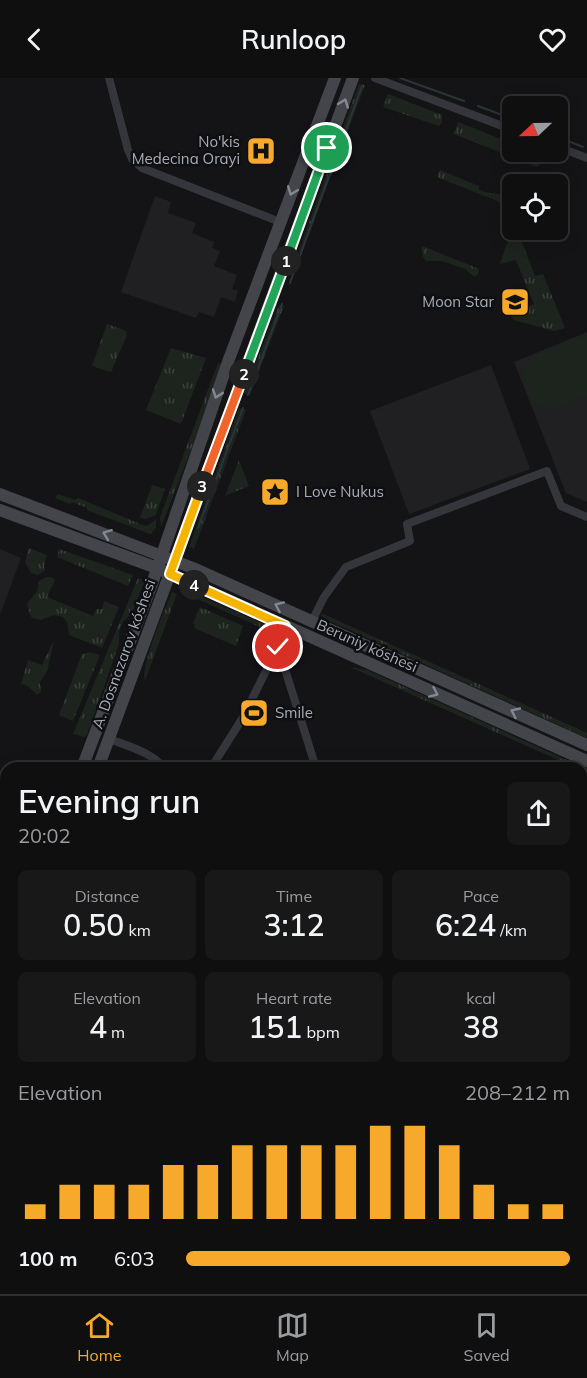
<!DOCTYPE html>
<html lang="en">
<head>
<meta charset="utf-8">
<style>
  :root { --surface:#0f0f10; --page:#181819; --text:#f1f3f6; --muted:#9b9c9f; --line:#2f2f30; --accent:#f7a92c }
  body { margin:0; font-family:Mulish,sans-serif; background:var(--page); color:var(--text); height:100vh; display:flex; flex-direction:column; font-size:22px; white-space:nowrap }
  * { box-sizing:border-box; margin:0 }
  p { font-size:20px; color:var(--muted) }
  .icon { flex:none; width:33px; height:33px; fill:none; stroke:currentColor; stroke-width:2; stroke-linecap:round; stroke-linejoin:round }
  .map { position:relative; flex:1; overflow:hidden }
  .panel { position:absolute; left:0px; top:684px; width:588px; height:532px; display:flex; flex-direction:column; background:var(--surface); border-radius:18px 18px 0 0; box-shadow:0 3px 15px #0003,0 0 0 2px var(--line) }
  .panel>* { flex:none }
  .needle { width:39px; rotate:248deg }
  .buttons { position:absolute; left:502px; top:18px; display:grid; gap:12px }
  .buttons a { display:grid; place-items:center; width:66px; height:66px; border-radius:9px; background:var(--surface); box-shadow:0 3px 15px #0003,0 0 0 2px var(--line); font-size:30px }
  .pin { position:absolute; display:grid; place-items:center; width:51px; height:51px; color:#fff; margin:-26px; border:3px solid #fff; border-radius:50%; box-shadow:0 2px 6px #0007 }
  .km { position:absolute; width:30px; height:30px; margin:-15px; border-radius:50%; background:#222; color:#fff; font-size:16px; line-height:30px; text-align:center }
  .round { display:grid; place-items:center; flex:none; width:63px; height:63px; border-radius:9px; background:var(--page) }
  .summary { display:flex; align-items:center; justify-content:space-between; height:102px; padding:0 18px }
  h1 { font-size:33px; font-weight:600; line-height:45px }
  .metrics { display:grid; grid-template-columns:repeat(3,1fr); gap:9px; height:102px; padding:6px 18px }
  .metrics div { display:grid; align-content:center; border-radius:9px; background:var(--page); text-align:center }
  .metrics b { font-size:30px; font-weight:600 }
  .metrics small { font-size:16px; font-weight:400 }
  .metrics p { font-size:16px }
  .chart { height:168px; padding:12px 18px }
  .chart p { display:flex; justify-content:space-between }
  .chart svg { width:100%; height:108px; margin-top:6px; stroke:var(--accent); stroke-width:6 }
  ul { padding:0 18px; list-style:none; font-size:20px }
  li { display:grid; grid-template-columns:96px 72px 1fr; align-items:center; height:45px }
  li i { height:15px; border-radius:8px; background:var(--accent) }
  header { display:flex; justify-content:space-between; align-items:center; height:78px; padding:0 18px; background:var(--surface); font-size:27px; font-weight:600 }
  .tab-bar { display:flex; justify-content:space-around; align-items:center; height:84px; border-top:2px solid var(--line); background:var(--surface); font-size:16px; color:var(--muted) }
  .tab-bar a { display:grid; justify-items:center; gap:3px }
  .tab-bar .current { color:var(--accent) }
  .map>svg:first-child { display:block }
</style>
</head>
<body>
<header><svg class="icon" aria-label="back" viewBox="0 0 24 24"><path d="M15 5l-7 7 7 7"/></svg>Runloop<svg class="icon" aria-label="heart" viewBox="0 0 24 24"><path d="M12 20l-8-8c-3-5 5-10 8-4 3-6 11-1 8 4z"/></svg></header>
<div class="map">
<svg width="587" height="1216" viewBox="0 0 587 1216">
  <defs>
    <pattern id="grass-tufts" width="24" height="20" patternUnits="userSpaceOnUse" patternTransform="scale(1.5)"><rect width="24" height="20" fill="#1c241d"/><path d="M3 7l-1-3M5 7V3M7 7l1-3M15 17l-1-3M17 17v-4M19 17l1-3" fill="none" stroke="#3a413c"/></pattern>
  </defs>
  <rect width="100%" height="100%" fill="#141416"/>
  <g fill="#202023">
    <path d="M155 118 171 124 168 135 196 145 192 155 214 164 212 170 220 173 214 188 237 197 232 211 238 213 235 224 221 219 214 239 199 234 196 240 121 214Z"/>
    <path d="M587 254V424L566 415 514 284Z"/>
    <path d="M491 287 530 391 409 436 370 333Z"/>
    <path d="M0 471 21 480 0 537Z"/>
    <path d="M582 867 587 869V967L582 964Z"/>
    <path d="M582 1149 587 1152V1212L585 1216H504L507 1211 582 1210Z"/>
    <path d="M399 1211H495L492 1216H405V1214Z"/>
  </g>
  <g fill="url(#grass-tufts)">
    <path d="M359 6 365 7 300 180 299 172Z"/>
    <path d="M388 16 442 37V45L439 48 383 29Z"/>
    <path d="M458 44 513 66V74L535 75 539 80 540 86 537 89 454 56Z"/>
    <path d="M440 92 479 108V112C487 116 499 115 509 118L510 123 505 126 437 99Z"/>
    <path d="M513 148V152H517L535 198 543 196 565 250 554 253 514 242 509 236 534 226 516 182 500 186Z"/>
    <path d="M422 168 479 191 478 196 475 199 465 191 442 183H426L423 179Z"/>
    <path d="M279 227 284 228 250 317 244 315Z"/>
    <path d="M107 246 126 253 127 257 111 294 92 288Z"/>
    <path d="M171 270 206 280 181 346 146 332Z"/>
    <path d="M218 285 224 287 161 449 160 439Z"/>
    <path d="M239 330 246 332 194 471 189 469Z"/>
    <path d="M239 382 249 408 225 418Z"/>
    <path d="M152 407 165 411 156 437 146 441 140 440Z"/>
    <path d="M58 416 75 422 78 420 145 448 150 446 156 441V450L150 456 87 432V430L72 424 70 426 55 420Z"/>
    <path d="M29 470 47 477 44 488 45 492 38 497 31 495 25 484Z"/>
    <path d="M59 471 133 497 128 508 57 479Z"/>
    <path d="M46 499H51L55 502 47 519 93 538 97 531H102L104 523 119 529 102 570 69 557 67 544 63 539 54 537 40 542 31 539 27 526 38 512V504Z"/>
    <path d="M138 500 145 503 131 536 123 544 119 553V566L87 657 85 659 73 656Z"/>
    <path d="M183 511 278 552 280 558 182 514Z"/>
    <path d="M172 514 177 516 145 603C140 587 165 532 172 514Z"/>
    <path d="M200 529 243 548 236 568 194 550 195 546 193 545Z"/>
    <path d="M321 535 587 655V660L323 540Z"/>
    <path d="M54 562 47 594 40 604 41 614 37 617 28 608 21 606 28 582 42 587Z"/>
    <path d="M89 574 100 577 73 643 59 637 82 576Z"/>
    <path d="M350 589 367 592 587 691V695L582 693V690H576Z"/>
    <path d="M6 736V824L0 840V754Z"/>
  </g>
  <path fill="#1c241d" d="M587 256V317C576 322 560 332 547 331 529 328 519 301 526 285 528 282 531 280 533 278Z"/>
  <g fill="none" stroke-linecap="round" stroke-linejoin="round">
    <g stroke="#2a343a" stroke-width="2">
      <path d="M400 0 464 23"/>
      <path d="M478 28 513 41"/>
      <path d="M558 59 583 69"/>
      <path d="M290 205 362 8"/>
      <path d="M248 317 282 226"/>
      <path d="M198 450 243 330"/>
    </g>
    <g stroke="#35363b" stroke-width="8">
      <path d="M109 0 128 72 132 81 142 90 280 144"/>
      <path d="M375 0 513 52"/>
      <path d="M558 69 587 80"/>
      <path d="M312 543 324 519 346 489 410 463 407 446 547 393 561 428 587 439"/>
      <path d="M285 548 278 569 316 690"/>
      <path d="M109 661C128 668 151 674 164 690"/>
      <path d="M211 690 242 641 278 569"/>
      <path d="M582 788 587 778"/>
      <path d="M582 1006 587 1009"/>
      <path d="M290 1210 300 1216"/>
      <path d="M91 1216 94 1210"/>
      <path d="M233 1216 236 1210"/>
      <path d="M361 1216 364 1210"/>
      <path d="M498 1216 501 1210"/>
    </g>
    <g stroke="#43454b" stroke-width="12">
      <path d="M0 416 193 490 587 667"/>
      <path d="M0 432 157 490 587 683"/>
      <path d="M82 690 153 503 229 281 335 0"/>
      <path d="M98 690 353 0"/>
      <path d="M0 913 6 897"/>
      <path d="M0 952 6 938"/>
    </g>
  </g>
  <defs><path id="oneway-chevron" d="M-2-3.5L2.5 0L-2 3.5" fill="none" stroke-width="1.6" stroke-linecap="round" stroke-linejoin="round" transform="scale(1.5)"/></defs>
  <g stroke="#838891">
    <use href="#oneway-chevron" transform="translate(344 25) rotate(-70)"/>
    <use href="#oneway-chevron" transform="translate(292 113) rotate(111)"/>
    <use href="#oneway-chevron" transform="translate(217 316) rotate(109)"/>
    <use href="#oneway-chevron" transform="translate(107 456) rotate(-159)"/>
    <use href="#oneway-chevron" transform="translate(279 528) rotate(-156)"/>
    <use href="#oneway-chevron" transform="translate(434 615) rotate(24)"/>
    <use href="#oneway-chevron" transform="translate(515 634) rotate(-155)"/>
  </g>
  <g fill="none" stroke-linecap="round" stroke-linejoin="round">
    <g stroke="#fff" stroke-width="12">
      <path id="split-1" d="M286 183 327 70"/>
    </g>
    <g stroke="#fff" stroke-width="12">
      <path id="split-2" d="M244 296 286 183"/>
    </g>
    <g stroke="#fff" stroke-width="12">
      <path id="split-3" d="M202 408 244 296"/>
    </g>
    <g stroke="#fff" stroke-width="12">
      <path id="split-4" d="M194 507 170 496 202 408"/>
    </g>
    <g stroke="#fff" stroke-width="12">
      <path id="split-5" d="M194 507 285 548 278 569"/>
    </g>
    <use href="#split-1" stroke="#22a559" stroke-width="8"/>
    <use href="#split-2" stroke="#22a559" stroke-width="8"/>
    <use href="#split-3" stroke="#f0652b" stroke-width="8"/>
    <use href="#split-4" stroke="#f5b400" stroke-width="8"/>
    <use href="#split-5" stroke="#f5b400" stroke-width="8"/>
  </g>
  <defs>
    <g id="hospital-square" transform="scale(1.5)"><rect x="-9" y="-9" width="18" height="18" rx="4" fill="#f7a92c" stroke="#0f0f11"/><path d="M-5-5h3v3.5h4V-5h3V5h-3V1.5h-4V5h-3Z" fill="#111"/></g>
    <g id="school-square" transform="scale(1.5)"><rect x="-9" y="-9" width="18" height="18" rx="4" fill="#f7a92c" stroke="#0f0f11"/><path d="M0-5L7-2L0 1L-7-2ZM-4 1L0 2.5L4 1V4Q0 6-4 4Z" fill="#111"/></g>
    <g id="sight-square" transform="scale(1.5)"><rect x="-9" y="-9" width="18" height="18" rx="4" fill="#f7a92c" stroke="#0f0f11"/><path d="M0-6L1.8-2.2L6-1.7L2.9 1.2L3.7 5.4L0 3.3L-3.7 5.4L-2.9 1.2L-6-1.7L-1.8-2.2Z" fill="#111"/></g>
    <g id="stadium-square" transform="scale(1.5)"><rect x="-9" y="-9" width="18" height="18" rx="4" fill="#f7a92c" stroke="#0f0f11"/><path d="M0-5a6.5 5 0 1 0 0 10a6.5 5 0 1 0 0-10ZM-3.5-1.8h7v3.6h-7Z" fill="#111"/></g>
  </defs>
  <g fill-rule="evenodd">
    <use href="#hospital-square" x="261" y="73"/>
    <use href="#school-square" x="515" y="224"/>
    <use href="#sight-square" x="275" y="414"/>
    <use href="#stadium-square" x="254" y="635"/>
  </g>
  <g text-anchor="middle" stroke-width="5" stroke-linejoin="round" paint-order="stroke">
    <g font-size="15" fill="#a6acb7" stroke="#0f0f11" text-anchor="end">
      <text x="240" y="69">No'kis<tspan x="240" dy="17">Medecina Orayi</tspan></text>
      <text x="494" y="229">Moon Star</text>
      <text x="296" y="419" text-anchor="start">I Love Nukus</text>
      <text x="275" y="640" text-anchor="start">Smile</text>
    </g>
    <g font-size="15" fill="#a6acb7" stroke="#0f0f11">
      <text transform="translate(367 568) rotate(24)" y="5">Beruniy kóshesi</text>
      <text transform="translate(124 576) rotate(-70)" y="5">A. Dosnazarov kóshesi</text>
    </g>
  </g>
</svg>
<div class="buttons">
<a><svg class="needle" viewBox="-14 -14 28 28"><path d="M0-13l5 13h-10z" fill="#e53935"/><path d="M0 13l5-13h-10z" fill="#9b9c9f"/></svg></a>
<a><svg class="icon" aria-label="locate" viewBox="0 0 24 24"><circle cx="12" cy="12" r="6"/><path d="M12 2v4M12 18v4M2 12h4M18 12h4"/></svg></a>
</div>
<div class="pin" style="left:327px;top:70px;background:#1e9e55"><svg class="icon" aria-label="arrive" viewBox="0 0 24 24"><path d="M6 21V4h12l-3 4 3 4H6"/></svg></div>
<div class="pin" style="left:278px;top:569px;background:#d93025"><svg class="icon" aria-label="check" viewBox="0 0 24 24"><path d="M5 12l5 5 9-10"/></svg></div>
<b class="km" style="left:286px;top:183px">1</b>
<b class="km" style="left:244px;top:296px">2</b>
<b class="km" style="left:202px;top:408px">3</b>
<b class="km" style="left:194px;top:507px">4</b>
<section class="panel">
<div class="summary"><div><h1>Evening run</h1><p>20:02</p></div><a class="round"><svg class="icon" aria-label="share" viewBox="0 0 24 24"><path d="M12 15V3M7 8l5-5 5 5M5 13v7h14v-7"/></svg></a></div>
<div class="metrics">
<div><p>Distance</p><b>0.50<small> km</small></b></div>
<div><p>Time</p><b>3:12</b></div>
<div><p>Pace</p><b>6:24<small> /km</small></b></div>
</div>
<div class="metrics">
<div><p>Elevation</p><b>4<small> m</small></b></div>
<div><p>Heart rate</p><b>151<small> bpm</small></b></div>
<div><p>kcal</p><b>38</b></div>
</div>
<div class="chart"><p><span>Elevation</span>208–212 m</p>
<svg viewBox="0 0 160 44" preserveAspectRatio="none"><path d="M5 44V38M15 44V30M25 44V30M35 44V30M45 44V22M55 44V22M65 44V14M75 44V14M85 44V14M95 44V14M105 44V6M115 44V6M125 44V14M135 44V30M145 44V38M155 44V38"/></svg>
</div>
<ul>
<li><b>100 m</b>6:03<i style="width:100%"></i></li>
</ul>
</section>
</div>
<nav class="tab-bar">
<a class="current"><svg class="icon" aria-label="home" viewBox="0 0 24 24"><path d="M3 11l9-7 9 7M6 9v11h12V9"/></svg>Home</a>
<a><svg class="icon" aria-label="map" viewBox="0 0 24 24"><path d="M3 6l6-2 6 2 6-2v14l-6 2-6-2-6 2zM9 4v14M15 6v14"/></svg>Map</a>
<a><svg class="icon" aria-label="saved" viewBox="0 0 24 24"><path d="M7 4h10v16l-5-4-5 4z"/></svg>Saved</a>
</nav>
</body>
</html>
